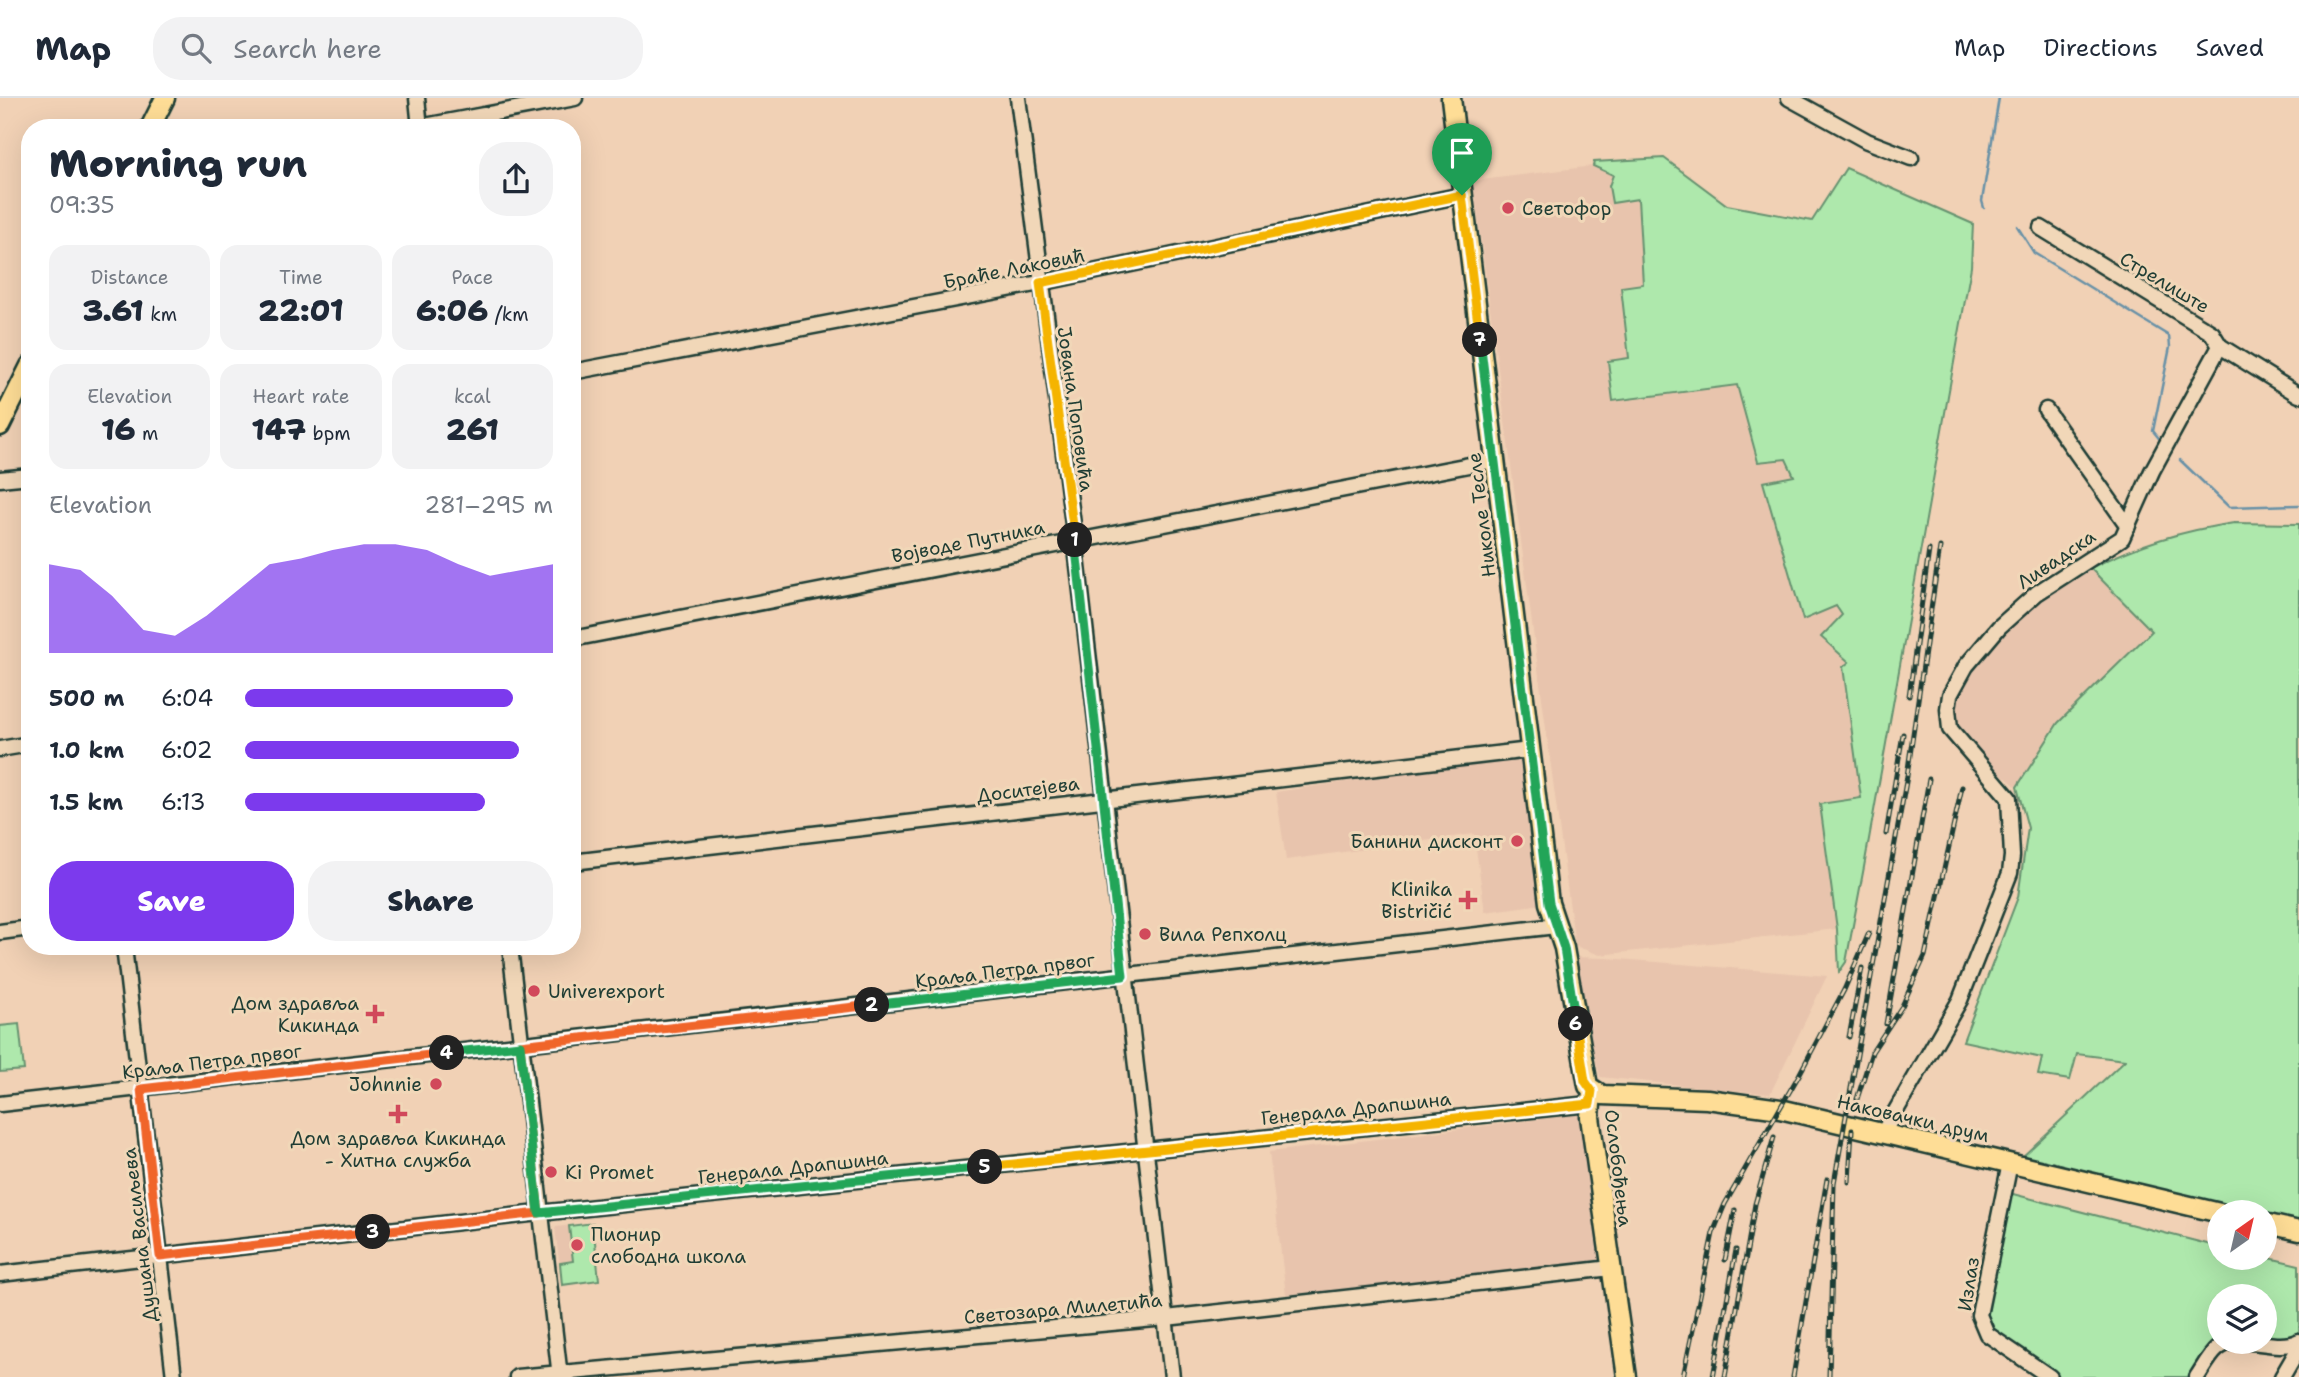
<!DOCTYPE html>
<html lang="en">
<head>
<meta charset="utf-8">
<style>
  :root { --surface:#fff; --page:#f2f2f3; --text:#1f2937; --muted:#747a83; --line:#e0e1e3; --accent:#7c3aed }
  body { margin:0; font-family:"Shantell Sans",sans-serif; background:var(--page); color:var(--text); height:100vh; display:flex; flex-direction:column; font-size:26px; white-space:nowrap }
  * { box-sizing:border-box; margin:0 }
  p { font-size:23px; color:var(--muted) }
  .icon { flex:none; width:38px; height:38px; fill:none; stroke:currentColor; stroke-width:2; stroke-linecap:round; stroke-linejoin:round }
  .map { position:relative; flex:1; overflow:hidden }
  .drawer { position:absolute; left:21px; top:21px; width:560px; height:836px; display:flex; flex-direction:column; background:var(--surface); border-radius:28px; box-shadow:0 7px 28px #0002 }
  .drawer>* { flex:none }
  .needle { width:46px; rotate:34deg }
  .buttons { position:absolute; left:2207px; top:1102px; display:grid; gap:14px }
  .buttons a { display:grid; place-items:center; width:70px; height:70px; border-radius:50%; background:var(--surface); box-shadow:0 7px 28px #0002; font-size:35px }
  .pin { position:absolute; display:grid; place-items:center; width:60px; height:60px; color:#fff; margin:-72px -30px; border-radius:50% 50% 50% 0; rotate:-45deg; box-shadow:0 0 7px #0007 }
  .pin .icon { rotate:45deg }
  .km { position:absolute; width:35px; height:35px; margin:-18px; border-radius:50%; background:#222; color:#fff; font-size:19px; line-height:35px; text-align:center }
  .round { display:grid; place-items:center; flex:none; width:74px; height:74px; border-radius:28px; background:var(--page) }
  .head { display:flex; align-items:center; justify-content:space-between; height:119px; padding:0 28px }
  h1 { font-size:38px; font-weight:800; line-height:52px }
  .metrics { display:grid; grid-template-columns:repeat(3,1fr); gap:10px; height:119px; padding:7px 28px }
  .metrics div { display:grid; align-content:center; border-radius:18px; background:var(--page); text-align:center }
  .metrics b { font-size:30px; font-weight:800 }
  .metrics small { font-size:19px; font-weight:400 }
  .metrics p { font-size:19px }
  .chart { height:196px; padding:14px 28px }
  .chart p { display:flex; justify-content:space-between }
  .chart svg { width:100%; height:126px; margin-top:7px; fill:var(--accent); opacity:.7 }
  .cta { display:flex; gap:14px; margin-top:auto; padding:14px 28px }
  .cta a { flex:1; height:80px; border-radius:28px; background:var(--accent); color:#fff; font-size:28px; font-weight:800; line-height:80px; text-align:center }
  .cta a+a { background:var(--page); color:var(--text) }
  ul { padding:0 28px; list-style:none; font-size:23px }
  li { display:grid; grid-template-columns:112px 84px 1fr; align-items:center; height:52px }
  li i { height:18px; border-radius:9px; background:var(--accent) }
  header { display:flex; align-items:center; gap:42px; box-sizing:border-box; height:98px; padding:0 35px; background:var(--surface); border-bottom:2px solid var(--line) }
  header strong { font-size:33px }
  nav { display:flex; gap:38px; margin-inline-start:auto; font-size:24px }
  .search { width:490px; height:63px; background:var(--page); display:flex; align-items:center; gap:18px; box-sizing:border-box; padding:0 24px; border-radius:28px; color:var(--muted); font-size:26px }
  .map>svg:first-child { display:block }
</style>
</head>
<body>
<header>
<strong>Map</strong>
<div class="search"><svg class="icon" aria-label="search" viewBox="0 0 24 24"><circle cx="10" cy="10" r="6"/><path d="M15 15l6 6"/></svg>Search here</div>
<nav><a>Map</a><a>Directions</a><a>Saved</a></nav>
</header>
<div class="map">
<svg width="2299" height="1279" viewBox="0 0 2299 1279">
  <rect width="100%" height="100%" fill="#f1d1b5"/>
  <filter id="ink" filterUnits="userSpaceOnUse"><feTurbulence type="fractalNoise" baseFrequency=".0143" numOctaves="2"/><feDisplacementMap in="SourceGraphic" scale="14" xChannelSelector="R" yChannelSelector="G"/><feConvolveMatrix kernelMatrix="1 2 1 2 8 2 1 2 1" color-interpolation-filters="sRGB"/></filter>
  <g filter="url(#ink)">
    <g fill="#e8c4ad">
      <path d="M1593 68 1613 76 1638 101 1643 186 1621 190 1629 261 1737 287 1758 364 1786 361 1794 379 1763 384 1803 522 1836 508 1842 517 1849 564 1843 569 1861 700 1820 707 1837 831 1600 857 1575 848 1473 83Z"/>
      <path d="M2090 470 2153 533 2058 625 2017 689 1958 639 1953 613 1970 568 2036 502Z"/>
      <path d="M1521 658 1542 806 1485 814 1474 736 1286 762 1276 694Z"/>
      <path d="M1571 859 1607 860 1827 878 1770 996 1600 979Z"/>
      <path d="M1583 1016 1605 1163 1286 1197 1269 1054Z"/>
      <path d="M593 1125 599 1182 562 1187 555 1129Z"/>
    </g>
    <g fill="#aee8ac" stroke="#669270" stroke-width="2">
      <path d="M1664 60 1727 107 1812 123 1846 70 1973 126 1971 169 1864 769 1846 864 1839 874 1837 831 1820 706 1861 700 1843 569 1849 564 1821 539 1842 517 1836 508 1803 522 1763 384 1794 378 1786 361 1758 364 1737 287 1613 303 1608 263 1629 260 1621 189 1643 186 1638 101 1612 105 1609 88 1613 77 1593 68 1594 64Z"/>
      <path d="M2234 425 2299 426V1128L2265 1120 2264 1115H2243L2020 1061 2125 962 2077 956 2070 982 2038 977 2042 960 1963 943 2018 799 2028 730 2017 689 2058 625 2152 533 2090 470C2140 446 2180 433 2234 425Z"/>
      <path d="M19 926 24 972 0 974V928Z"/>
      <path d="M2009 1095 2219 1149V1160L2265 1159 2299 1167V1238L2265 1243 2264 1199H2219V1244L2190 1279H2055L1991 1233 1984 1217Z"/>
      <path d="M593 1125 599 1182 562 1187 560 1165 573 1163 569 1128Z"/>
    </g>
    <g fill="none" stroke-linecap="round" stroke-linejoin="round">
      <g stroke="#6891a7" stroke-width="2.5">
        <path d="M1984 110 1982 103 1999 0"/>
        <path d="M2017 128 2034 155 2169 238 2170 249 2153 333 2162 344"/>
        <path d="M2180 362 2229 409 2299 407"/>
      </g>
      <g stroke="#1f3d34" stroke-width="19">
        <g id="minor">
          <path d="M417 0 420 30"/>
          <path d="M1018 0 1075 442 1172 1279"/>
          <path d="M1789 0 1867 43 1911 60"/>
          <path d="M414 30 575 0"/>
          <path d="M2041 130 2212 235 2220 248 2299 297"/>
          <path d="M572 274 1040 185 1462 97"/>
          <path d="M2046 312 2128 428"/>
          <path d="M0 381 30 378"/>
          <path d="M572 541 1495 362"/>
          <path d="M0 651 30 646"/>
          <path d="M572 764 1530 652"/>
          <path d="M0 834 30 830"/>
          <path d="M124 849 174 1279"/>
          <path d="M510 849 560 1279"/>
          <path d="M0 1006 1556 828"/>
          <path d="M1883 1035 1960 902 2010 775 2012 758 2009 700 1950 631 1948 611 1950 597 1966 568 1999 529 2037 495 2122 440 2152 373 2220 248"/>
          <path d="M2010 1065 1979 1217 1987 1236 2050 1279"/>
          <path d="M0 1176 539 1115 1589 1006"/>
          <path d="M517 1279 1166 1220 1611 1170"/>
          <path d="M2197 1279C2203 1270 2209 1258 2217 1251 2238 1232 2274 1256 2299 1243"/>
          <path d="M2282 1279 2296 1255V1245"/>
        </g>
      </g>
      <g stroke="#1f3d34" stroke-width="23">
        <g id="major">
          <path d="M1451 0 1549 805 1564 850 1588 988 1602 997 1707 1001 1780 1011 2220 1115"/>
          <path d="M150 30 165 0"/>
          <path d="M0 328 30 268"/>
          <path d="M1592 993 1590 1019 1627 1279"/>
          <path d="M2264 1125 2299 1133"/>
        </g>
      </g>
      <use href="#minor" stroke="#f1d7b8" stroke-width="14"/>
      <use href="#major" stroke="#fedd96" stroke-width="18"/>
      <g stroke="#1f3d34" stroke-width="5">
        <g id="rail">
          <path d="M1909 598 1929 452"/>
          <path d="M1886 736 1903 636"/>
          <path d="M1886 926 1929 681"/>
          <path d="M1849 939 1862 870"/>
          <path d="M1857 1001 1872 954 1902 908 1925 858 1962 689"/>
          <path d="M1849 1084 1852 1032"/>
          <path d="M1725 1162 1735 1112"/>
          <path d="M1683 1279 1713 1135 1725 1106 1799 977 1844 892 1869 835"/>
          <path d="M1713 1279 1736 1152"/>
          <path d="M1725 1279 1755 1106 1774 1039"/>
          <path d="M1793 1279 1827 1081"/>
          <path d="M1829 1279 1834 1085 1907 678 1940 449"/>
        </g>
      </g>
      <use href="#rail" stroke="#f1d7b8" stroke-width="2.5" stroke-dasharray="8" stroke-linecap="butt"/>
    </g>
  </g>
  <g fill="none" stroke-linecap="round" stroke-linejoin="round" filter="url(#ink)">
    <g stroke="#fff" stroke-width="14">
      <path id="split-1" d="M1075 442 1040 185 1462 97"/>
    </g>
    <g stroke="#fff" stroke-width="14">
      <path id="split-2" d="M872 907 1123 878 1075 442"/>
    </g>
    <g stroke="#fff" stroke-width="14">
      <path id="split-3" d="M373 1134 539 1115 520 947 872 907"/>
    </g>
    <g stroke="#fff" stroke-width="14">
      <path id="split-4" d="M373 1134 160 1158 141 991 447 955"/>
    </g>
    <g stroke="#fff" stroke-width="14">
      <path id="split-5" d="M447 955 520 947 539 1115 985 1069"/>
    </g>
    <g stroke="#fff" stroke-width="14">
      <path id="split-6" d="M985 1069 1590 1006 1592 993 1585 983 1576 926"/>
    </g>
    <g stroke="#fff" stroke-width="14">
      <path id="split-7" d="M1480 242 1549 805 1564 850 1576 926"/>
    </g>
    <g stroke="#fff" stroke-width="14">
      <path id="split-8" d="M1462 97 1480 242"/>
    </g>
    <use href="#split-1" stroke="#f5b400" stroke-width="9"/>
    <use href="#split-2" stroke="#22a559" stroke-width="9"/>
    <use href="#split-3" stroke="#f0652b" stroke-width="9"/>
    <use href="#split-4" stroke="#f0652b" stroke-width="9"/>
    <use href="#split-5" stroke="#22a559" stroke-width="9"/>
    <use href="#split-6" stroke="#f5b400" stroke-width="9"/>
    <use href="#split-7" stroke="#22a559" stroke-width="9"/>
    <use href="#split-8" stroke="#f5b400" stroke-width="9"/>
  </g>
  <g fill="#d1495b" stroke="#f1d7b8" stroke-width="2.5">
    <circle cx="1508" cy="110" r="7"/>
    <circle cx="1517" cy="743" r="7"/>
    <path d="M1464.5 791.5h7v7h7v7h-7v7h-7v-7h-7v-7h7z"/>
    <circle cx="1145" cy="836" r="7"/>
    <circle cx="534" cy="893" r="7"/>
    <path d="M371.5 905.5h7v7h7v7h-7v7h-7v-7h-7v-7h7z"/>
    <circle cx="436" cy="986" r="7"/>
    <path d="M394.5 1005.5h7v7h7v7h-7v7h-7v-7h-7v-7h7z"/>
    <circle cx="551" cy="1074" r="7"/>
    <circle cx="577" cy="1147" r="7"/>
  </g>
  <g text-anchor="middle" stroke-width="6" stroke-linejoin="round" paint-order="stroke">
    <g font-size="19" fill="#1f3d34" stroke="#f1d7b8" text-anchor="start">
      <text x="1522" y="117">Светофор</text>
      <text x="1503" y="750" text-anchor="end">Банини дисконт</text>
      <text x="1452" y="798" text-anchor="end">Klinika<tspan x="1452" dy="22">Bistričić</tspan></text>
      <text x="1159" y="843">Вила Репхолц</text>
      <text x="548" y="900">Univerexport</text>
      <text x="359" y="912" text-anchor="end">Дом здравља<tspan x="359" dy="22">Кикинда</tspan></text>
      <text x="422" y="993" text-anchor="end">Johnnie</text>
      <text x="398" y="1047" text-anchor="middle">Дом здравља Кикинда<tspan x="398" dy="22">- Хитна служба</tspan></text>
      <text x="565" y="1081">Ki Promet</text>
      <text x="591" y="1143">Пионир<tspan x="591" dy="22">слободна школа</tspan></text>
    </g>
    <g font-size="19" fill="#1f3d34" stroke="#f1d7b8">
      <text transform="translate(1014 170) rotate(-11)" y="7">Браће Лаковић</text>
      <text transform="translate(2165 184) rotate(31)" y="7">Стрелиште</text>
      <text transform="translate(1076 311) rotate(82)" y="7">Јована Поповића</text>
      <text transform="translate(1481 417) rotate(-97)" y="7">Николе Тесле</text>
      <text transform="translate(968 443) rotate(-11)" y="7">Војводе Путника</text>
      <text transform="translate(2056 461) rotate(-34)" y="7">Ливадска</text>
      <text transform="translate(1028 691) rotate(-7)" y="7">Доситејева</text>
      <text transform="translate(1005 872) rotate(-7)" y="7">Краља Петра првог</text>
      <text transform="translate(212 963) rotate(-7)" y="7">Краља Петра првог</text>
      <text transform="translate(1356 1010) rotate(-6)" y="7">Генерала Драпшина</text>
      <text transform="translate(1913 1020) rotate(13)" y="7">Наковачки друм</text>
      <text transform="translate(793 1069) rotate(-6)" y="7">Генерала Драпшина</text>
      <text transform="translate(1619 1070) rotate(83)" y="7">Ослобођења</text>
      <text transform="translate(139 1137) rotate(-97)" y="7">Душана Васиљева</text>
      <text transform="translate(1968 1186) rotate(-81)" y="7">Излаз</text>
      <text transform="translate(1063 1210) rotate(-5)" y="7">Светозара Милетића</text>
    </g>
  </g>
</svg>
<div class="buttons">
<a><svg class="needle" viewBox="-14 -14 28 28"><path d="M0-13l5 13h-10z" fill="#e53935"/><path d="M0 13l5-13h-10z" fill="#747a83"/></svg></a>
<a><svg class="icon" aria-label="layers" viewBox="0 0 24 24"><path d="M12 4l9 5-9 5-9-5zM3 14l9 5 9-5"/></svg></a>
</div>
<div class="pin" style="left:1462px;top:97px;background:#1e9e55"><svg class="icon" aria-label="arrive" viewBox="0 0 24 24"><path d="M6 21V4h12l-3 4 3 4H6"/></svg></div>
<b class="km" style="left:1075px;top:442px">1</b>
<b class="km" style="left:872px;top:907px">2</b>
<b class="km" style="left:373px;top:1134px">3</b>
<b class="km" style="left:447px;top:955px">4</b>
<b class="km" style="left:985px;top:1069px">5</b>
<b class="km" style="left:1576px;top:926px">6</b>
<b class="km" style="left:1480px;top:242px">7</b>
<section class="drawer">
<div class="head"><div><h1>Morning run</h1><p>09:35</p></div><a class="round"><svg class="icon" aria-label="share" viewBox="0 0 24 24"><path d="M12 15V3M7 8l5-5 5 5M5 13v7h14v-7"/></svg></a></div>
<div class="metrics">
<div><p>Distance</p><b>3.61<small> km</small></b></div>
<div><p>Time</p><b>22:01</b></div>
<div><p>Pace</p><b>6:06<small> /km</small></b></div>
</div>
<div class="metrics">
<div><p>Elevation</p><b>16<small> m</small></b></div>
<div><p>Heart rate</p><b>147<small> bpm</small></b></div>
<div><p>kcal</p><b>261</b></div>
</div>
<div class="chart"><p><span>Elevation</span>281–295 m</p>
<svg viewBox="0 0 160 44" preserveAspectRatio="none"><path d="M0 44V13L10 15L20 24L30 36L40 38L50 31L60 22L70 13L80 11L90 8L100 6L110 6L120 8L130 13L140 17L150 15L160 13V44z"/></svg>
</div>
<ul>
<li><b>500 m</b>6:04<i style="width:87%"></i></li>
<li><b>1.0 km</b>6:02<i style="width:89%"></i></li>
<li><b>1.5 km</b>6:13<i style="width:78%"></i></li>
</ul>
<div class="cta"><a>Save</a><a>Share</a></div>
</section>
</div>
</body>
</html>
